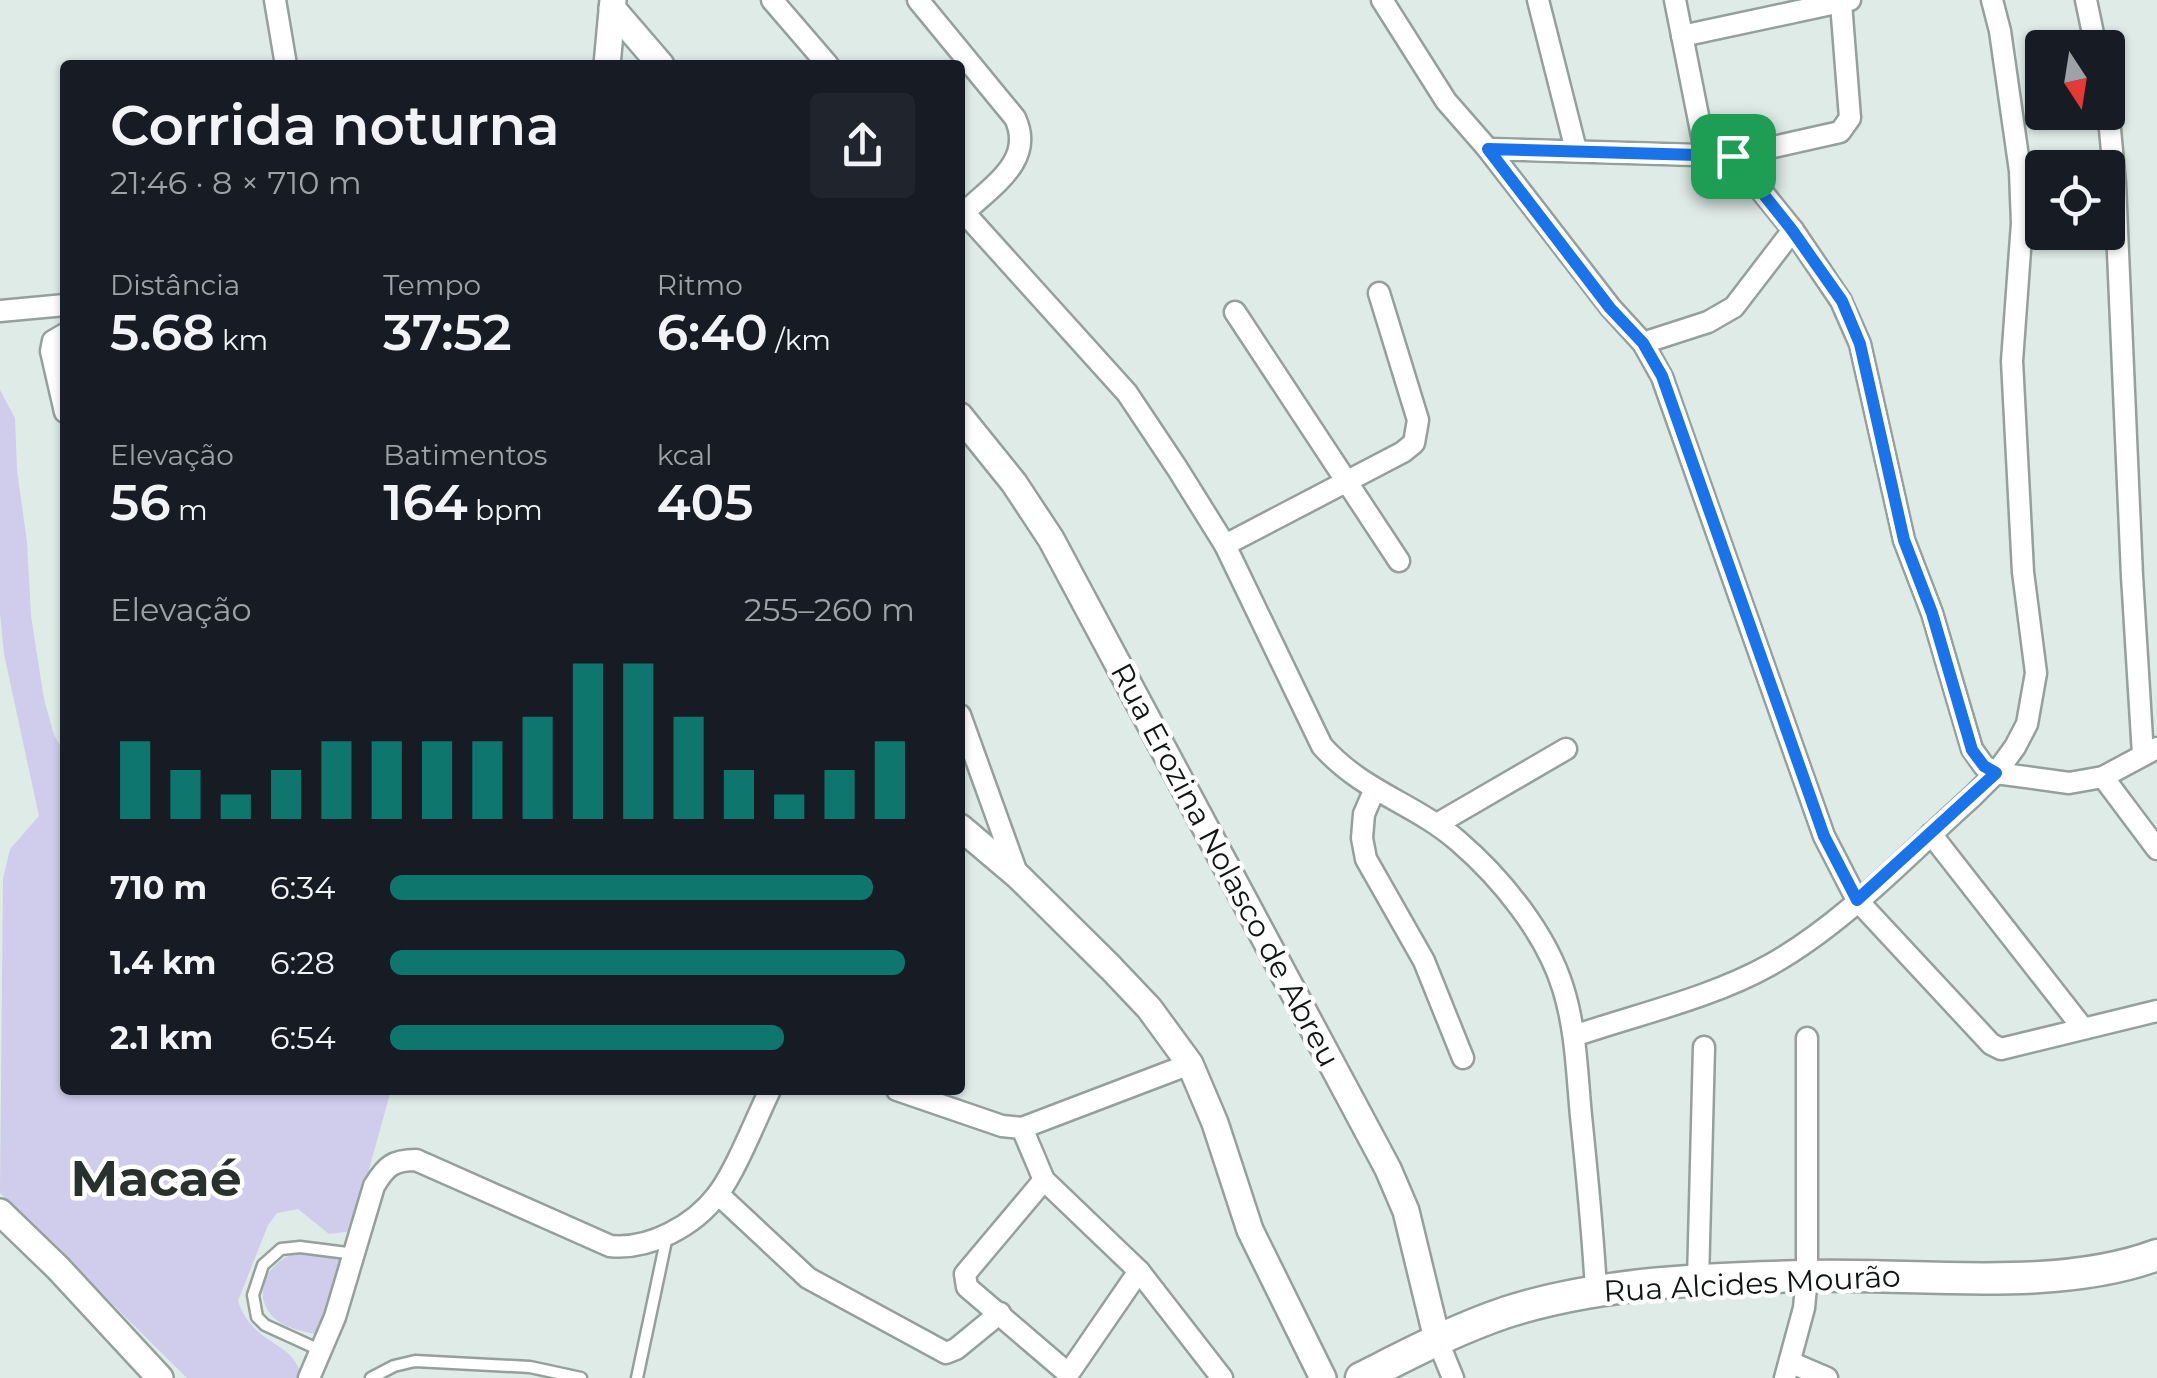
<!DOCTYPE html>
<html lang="pt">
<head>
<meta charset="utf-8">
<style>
  :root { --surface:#171b24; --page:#20242c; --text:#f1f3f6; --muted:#9ea1a6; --accent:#0f766e }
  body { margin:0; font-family:Montserrat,sans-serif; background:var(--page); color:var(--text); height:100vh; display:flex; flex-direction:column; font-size:38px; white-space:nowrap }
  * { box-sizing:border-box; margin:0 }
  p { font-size:32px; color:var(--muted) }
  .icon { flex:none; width:55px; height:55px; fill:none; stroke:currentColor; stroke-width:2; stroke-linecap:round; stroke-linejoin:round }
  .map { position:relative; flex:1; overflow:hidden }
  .details { position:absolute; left:60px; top:60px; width:905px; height:1035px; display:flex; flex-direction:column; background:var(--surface); border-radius:10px; box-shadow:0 2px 8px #0004 }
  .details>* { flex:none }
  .needle { width:65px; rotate:168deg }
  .buttons { position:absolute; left:2025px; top:30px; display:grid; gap:20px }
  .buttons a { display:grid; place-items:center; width:100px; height:100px; border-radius:10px; background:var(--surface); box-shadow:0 2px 8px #0004; font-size:50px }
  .pin { position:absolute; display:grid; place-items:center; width:85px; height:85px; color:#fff; margin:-42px; border-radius:20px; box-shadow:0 5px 15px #0006 }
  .round { display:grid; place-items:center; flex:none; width:105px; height:105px; border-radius:10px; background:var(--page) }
  .headline { display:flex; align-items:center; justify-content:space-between; height:170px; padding:0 50px }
  h1 { font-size:55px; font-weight:600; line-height:75px }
  .stats { display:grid; grid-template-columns:repeat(3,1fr); gap:15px; height:170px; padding:10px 50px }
  .stats div { display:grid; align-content:center }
  .stats b { font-size:50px; font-weight:600 }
  .stats small { font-size:28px; font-weight:400 }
  .stats p { font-size:28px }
  .chart { height:280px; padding:20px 50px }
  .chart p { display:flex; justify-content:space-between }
  .chart svg { width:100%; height:180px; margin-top:10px; stroke:var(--accent); stroke-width:6 }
  ul { padding:0 50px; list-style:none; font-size:32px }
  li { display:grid; grid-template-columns:160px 120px 1fr; align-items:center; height:75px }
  li i { height:25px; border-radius:12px; background:var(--accent) }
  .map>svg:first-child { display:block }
</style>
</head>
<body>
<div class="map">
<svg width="2157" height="1378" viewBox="0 0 2157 1378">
  <rect width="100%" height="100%" fill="#dfebe6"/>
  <g fill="#cfcdeb">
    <path d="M0 390 15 418 17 470 27 542 31 616 44 699 54 735 65 754V1090H391L353 1227 346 1232 329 1234 298 1209 277 1213 268 1225 238 1301C253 1347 297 1341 301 1378H187L0 1193 3 879 10 849 39 816 4 654 0 613Z"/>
    <path d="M303 1252 344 1258 318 1335C303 1331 284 1328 273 1317 248 1290 272 1256 303 1252Z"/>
  </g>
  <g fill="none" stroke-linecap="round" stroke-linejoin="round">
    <g stroke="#95a09b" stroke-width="15">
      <g id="service">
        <path d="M322 1351 265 1325 257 1317 253 1295 263 1265 281 1249 300 1247 355 1254"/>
        <path d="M371 1378 394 1366 415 1361 530 1367 581 1378"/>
        <path d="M637 1378 667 1236"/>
      </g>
    </g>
    <g stroke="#95a09b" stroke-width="25">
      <g id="minor">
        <path d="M275 0 286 65"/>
        <path d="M772 0 828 65"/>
        <path d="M918 0 1015 118C1035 160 993 185 965 212"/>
        <path d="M1382 0 1446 101 1488 149 1611 308 1643 343 1662 377 1824 836 1857 900 1991 1044 2001 1049 2157 1011"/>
        <path d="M1538 0 1576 150"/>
        <path d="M1675 0 1706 156"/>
        <path d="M2086 0 2096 48"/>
        <path d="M1682 36 1850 0"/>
        <path d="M2108 108 2115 183 2132 576 2143 755"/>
        <path d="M1488 149 1733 156 1840 132 1850 118 1841 3"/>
        <path d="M1733 156 1793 230 1841 301 1860 344 1904 540 1932 613 1972 749 1984 766 1996 773 2069 783 2103 777 2157 748"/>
        <path d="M960 208 1127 393 1177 468 1225 545 1322 746C1363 792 1414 803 1458 841 1501 878 1546 933 1563 988 1576 1029 1577 1074 1581 1116 1587 1174 1593 1232 1596 1291"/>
        <path d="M0 311 65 305"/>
        <path d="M1235 312 1399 561"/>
        <path d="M65 334 53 341 51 351 65 412"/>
        <path d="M1643 343 1708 322 1734 307 1793 230"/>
        <path d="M1225 545 1403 452 1414 443 1418 420 1379 293"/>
        <path d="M960 715 1018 876"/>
        <path d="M2103 777 2157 849"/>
        <path d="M1374 791 1364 814 1362 838 1366 859 1424 961 1463 1058"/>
        <path d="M1437 824 1566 749"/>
        <path d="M1931 834 2082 1027"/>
        <path d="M1574 1036C1638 1014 1711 998 1770 965 1845 923 1908 854 1972 797L1996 773 2015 747 2027 724 2036 673 2023 572 2012 361 2022 223 2020 171 2000 31 1992 0"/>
        <path d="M897 1090 1002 1126 1022 1128 1190 1064"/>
        <path d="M1022 1128 1044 1180 1139 1271 1222 1378"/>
        <path d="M1044 1180 965 1274 967 1287 1064 1370H1071L1139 1271"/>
        <path d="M718 1194 808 1278 946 1353 956 1349 1000 1313"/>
        <path d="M1698 1281 1704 1047"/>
        <path d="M1437 1339 1453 1378"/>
        <path d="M1792 1363 1827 1378"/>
        <path d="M309 1378 335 1317 374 1186C386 1166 393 1160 416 1160L610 1246C649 1250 694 1226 718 1194 736 1170 756 1119 770 1090"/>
        <path d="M1785 1378 1804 1308 1807 1276V1038"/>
      </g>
    </g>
    <g stroke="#95a09b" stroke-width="30">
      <g id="tertiary">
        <path d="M612 8 661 65"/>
        <path d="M607 65 613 0"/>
        <path d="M960 416 1014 483 1051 539 1388 1169 1406 1211 1437 1339"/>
        <path d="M960 827 1018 876 1111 968 1149 1008 1190 1064 1215 1123 1250 1230 1323 1378"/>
        <path d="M0 1212 58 1268 160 1378"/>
      </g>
    </g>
    <g stroke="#95a09b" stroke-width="35">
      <path id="secondary" d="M1361 1378C1409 1354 1456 1329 1507 1312 1600 1282 1712 1278 1809 1276 1916 1273 2056 1293 2157 1255"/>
    </g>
    <use href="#service" stroke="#fff" stroke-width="10"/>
    <use href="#minor" stroke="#fff" stroke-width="20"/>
    <use href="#tertiary" stroke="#fff" stroke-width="25"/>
    <use href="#secondary" stroke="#fff" stroke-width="30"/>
  </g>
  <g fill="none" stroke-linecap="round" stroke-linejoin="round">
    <g stroke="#fff" stroke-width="20">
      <path id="route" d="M1488 149 1733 156 1792 230 1842 301 1860 344 1904 540 1932 613 1972 750 1984 766 1996 773 1857 900 1824 836 1662 376 1643 343 1610 308Z"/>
    </g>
    <use href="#route" stroke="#1a73e8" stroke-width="12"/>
  </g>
  <g text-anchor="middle" stroke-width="9" stroke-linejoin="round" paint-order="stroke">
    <g font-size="30" fill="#111513" stroke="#fff">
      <text transform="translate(1225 865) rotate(62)" y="10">Rua Erozina Nolasco de Abreu</text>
      <text transform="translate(1752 1284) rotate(-3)" y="10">Rua Alcides Mourão</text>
    </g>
    <g font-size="50" font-weight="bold" fill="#28312d" stroke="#fff">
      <text x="156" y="1196">Macaé</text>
    </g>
  </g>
</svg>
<div class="buttons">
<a><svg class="needle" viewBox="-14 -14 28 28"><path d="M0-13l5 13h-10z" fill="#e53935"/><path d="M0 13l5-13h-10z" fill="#9ea1a6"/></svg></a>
<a><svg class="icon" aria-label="locate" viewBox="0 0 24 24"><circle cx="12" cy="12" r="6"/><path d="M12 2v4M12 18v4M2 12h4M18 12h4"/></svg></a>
</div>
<div class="pin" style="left:1733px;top:156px;background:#1e9e55"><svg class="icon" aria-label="arrive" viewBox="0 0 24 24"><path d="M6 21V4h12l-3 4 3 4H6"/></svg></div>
<section class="details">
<div class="headline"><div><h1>Corrida noturna</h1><p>21:46 · 8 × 710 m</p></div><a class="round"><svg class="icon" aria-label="share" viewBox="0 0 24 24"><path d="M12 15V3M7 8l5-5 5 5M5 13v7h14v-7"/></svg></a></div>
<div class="stats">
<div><p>Distância</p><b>5.68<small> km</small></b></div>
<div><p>Tempo</p><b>37:52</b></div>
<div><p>Ritmo</p><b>6:40<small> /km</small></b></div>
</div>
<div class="stats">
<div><p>Elevação</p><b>56<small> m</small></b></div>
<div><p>Batimentos</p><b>164<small> bpm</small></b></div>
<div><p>kcal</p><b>405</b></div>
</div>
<div class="chart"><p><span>Elevação</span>255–260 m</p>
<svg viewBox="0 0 160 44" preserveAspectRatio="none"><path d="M5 44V25M15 44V32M25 44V38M35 44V32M45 44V25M55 44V25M65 44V25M75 44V25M85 44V19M95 44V6M105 44V6M115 44V19M125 44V32M135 44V38M145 44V32M155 44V25"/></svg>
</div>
<ul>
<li><b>710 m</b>6:34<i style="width:92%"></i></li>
<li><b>1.4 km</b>6:28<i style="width:98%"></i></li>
<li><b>2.1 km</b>6:54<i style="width:75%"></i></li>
</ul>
</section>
</div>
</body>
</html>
